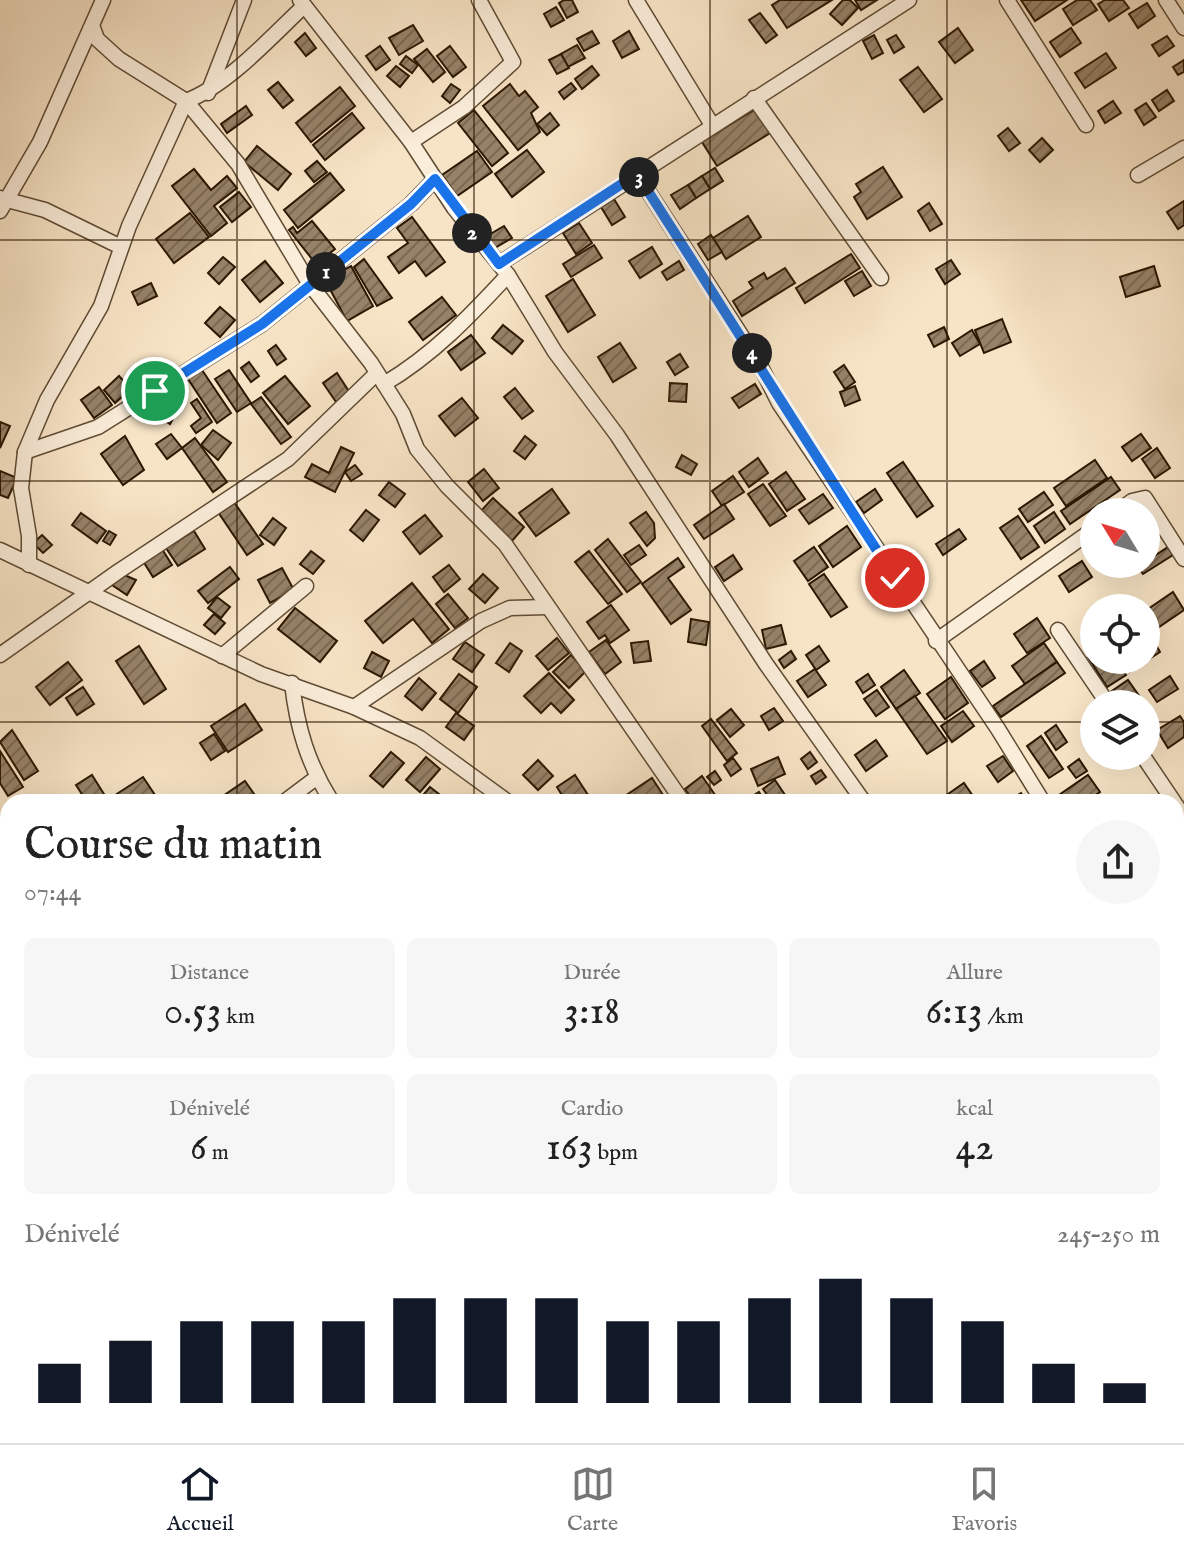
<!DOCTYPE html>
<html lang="fr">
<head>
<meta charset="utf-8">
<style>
  :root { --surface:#fff; --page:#f6f6f6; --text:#222; --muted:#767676; --line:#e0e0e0; --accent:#111827 }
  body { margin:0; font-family:"IM FELL English",serif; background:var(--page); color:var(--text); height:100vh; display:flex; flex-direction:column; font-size:30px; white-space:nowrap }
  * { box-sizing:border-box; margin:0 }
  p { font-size:26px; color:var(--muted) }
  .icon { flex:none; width:44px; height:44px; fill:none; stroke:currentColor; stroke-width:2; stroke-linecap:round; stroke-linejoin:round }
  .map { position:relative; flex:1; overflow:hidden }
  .sheet { position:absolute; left:0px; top:794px; width:1184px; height:650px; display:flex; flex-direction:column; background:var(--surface); border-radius:24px 24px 0 0; box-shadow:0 8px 32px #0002 }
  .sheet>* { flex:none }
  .needle { width:52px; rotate:308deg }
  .controls { position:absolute; left:1080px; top:498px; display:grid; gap:16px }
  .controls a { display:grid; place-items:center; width:80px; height:80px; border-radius:50%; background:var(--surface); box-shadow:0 8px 32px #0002; font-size:40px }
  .pin { position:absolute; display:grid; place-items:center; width:68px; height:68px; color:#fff; margin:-34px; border:4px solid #fff; border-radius:50%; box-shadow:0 2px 8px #0007 }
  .km { position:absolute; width:40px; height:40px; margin:-20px; border-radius:50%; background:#222; color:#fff; font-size:22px; line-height:40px; text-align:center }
  .round { display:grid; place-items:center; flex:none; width:84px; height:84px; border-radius:42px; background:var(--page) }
  .overview { display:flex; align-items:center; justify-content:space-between; height:136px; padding:0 24px }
  h1 { font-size:44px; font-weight:600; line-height:60px }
  .figures { display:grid; grid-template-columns:repeat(3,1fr); gap:12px; height:136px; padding:8px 24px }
  .figures div { display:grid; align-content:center; border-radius:12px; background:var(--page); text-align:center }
  .figures b { font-size:40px; font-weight:600 }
  .figures small { font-size:22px; font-weight:400 }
  .figures p { font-size:22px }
  .chart { height:224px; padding:16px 24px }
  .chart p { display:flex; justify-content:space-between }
  .chart svg { width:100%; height:144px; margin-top:8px; stroke:var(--accent); stroke-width:6 }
  .menu { display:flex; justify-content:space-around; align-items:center; height:112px; border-top:2px solid var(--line); background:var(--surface); font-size:22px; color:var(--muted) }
  .menu a { display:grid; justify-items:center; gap:4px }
  .menu .active { color:var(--accent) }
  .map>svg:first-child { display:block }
</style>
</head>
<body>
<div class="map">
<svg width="1184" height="1443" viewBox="0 0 1184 1443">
  <defs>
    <pattern id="building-hatch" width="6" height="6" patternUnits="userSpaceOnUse" patternTransform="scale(2)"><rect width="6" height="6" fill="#968268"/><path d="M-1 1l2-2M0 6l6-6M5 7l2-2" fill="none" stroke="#7b6953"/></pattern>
  </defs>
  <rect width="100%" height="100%" fill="#f7e4c6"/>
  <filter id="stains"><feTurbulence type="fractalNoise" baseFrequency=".0025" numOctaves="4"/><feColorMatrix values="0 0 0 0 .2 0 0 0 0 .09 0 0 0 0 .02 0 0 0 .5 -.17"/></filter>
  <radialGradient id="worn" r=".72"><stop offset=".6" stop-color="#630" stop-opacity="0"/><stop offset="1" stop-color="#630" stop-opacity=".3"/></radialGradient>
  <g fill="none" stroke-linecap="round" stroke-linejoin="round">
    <g stroke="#7c694f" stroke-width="4">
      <path d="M0 1070 8 1075"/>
      <path d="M375 1436 383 1443"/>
    </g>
  </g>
  <g fill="url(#building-hatch)" stroke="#2c1802" stroke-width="2">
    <path d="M564 0H572L578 12 567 18 559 3Z"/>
    <path d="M780 0H832L787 28 772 5Z"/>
    <path d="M843 0H850L858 8 842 25 830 14Z"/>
    <path d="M855 0H877L861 10Z"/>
    <path d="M1021 0H1067L1035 21Z"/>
    <path d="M1077 0H1090L1097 10 1073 25 1063 9Z"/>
    <path d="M1105 0H1123L1129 8 1109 21 1098 4Z"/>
    <path d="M1147 3 1155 16 1138 28 1129 14Z"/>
    <path d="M556 7 564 20 551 27 544 14Z"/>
    <path d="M760 13 777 35 766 43 749 20Z"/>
    <path d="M413 25 423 41 399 55 389 38Z"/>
    <path d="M958 28 973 50 955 63 939 42Z"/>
    <path d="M1071 28 1081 43 1060 57 1050 42Z"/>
    <path d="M592 31 599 43 584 51 577 39Z"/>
    <path d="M629 31 639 49 622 58 613 41Z"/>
    <path d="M305 33 316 48 306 56 295 42Z"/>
    <path d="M874 35 883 53 872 59 863 41Z"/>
    <path d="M896 35 904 47 894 53 887 40Z"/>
    <path d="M1167 36 1174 46 1159 56 1152 45Z"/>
    <path d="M577 45 585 58 568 67 561 54Z"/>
    <path d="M380 46 390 60 376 70 366 56Z"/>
    <path d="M450 46 466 67 453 77 437 56Z"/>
    <path d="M427 49 445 72 433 82 414 59Z"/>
    <path d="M1106 53 1116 68 1085 88 1075 73Z"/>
    <path d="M561 54 569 68 557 74 549 60Z"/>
    <path d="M406 56 418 65 412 73 400 64Z"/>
    <path d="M1184 60V72L1178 75 1173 67Z"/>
    <path d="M396 66 409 76 400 87 387 76Z"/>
    <path d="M592 66 599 75 582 89 575 79Z"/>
    <path d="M918 67 942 99 924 112 900 80Z"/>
    <path d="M278 82 293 100 283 108 268 90Z"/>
    <path d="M571 83 576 89 564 99 559 92Z"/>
    <path d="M451 84 460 90 450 103 442 96Z"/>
    <path d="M510 84 519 96 525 91 538 107 531 113 540 132 518 150 483 106Z"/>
    <path d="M340 87 355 106 311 142 296 123Z"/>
    <path d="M1167 90 1174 101 1159 111 1152 100Z"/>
    <path d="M1113 101 1121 113 1105 123 1098 111Z"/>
    <path d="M1146 103 1156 117 1144 125 1135 110Z"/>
    <path d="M246 106 252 115 227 133 221 124Z"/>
    <path d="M757 108 772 132 717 166 702 142Z"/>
    <path d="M474 110 508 153 492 166 458 123Z"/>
    <path d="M352 113 364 128 325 160 313 145Z"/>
    <path d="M550 113 559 125 547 135 537 124Z"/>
    <path d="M1008 128 1020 143 1009 151 998 136Z"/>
    <path d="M1042 138 1053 150 1040 162 1029 150Z"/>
    <path d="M257 146 291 174 278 190 244 162Z"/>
    <path d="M527 150 544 172 512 197 495 174Z"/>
    <path d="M477 151 492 172 457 196 442 175Z"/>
    <path d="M317 161 327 172 314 182 305 171Z"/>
    <path d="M883 167 902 197 867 219 854 197 861 192 856 184Z"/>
    <path d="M715 168 723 181 710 189 702 176Z"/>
    <path d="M194 169 211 190 227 176 237 188 214 206 227 223 211 236 172 186Z"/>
    <path d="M330 173 344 190 298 228 284 210Z"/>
    <path d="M702 176 710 189 696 198 688 185Z"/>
    <path d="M688 185 696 198 680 209 671 195Z"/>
    <path d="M239 192 251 207 232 222 220 207Z"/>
    <path d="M614 199 625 217 612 225 601 207Z"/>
    <path d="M1184 201V225L1178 229 1167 212Z"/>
    <path d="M929 203 942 224 930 231 918 211Z"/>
    <path d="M190 213 209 237 174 263 156 239Z"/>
    <path d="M748 216 761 237 726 259 713 238Z"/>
    <path d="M412 217 445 262 426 276 415 261 399 273 388 257 408 243 397 228Z"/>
    <path d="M312 221 335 249 316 264 289 230 293 227 297 233Z"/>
    <path d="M579 223 592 243 576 254 563 233Z"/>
    <path d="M504 226 512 238 495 248 487 236Z"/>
    <path d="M711 235 722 252 708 260 698 244Z"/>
    <path d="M594 245 602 258 571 277 563 264Z"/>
    <path d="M652 247 662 264 640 278 629 261Z"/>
    <path d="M851 254 860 268 805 303 796 288Z"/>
    <path d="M223 257 235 267 219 284 208 273Z"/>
    <path d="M364 259 392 298 377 306 354 267Z"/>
    <path d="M951 260 960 274 945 284 936 269Z"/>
    <path d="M265 261 283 283 260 302 242 280Z"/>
    <path d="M679 261 684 270 667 280 662 272Z"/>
    <path d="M351 266 373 306 347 321 325 280Z"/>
    <path d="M1154 266 1160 286 1126 297 1120 277Z"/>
    <path d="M785 268 795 283 742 316 733 301 753 288 749 282 764 273 767 279Z"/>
    <path d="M862 271 871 286 854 296 845 281Z"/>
    <path d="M573 279 595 315 568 332 546 296Z"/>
    <path d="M151 283 157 296 138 305 132 292Z"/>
    <path d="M442 297 456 315 423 340 409 322Z"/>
    <path d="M220 307 235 320 220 337 205 323Z"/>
    <path d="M1002 319 1011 342 984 353 975 330Z"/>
    <path d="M503 325 523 341 512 354 492 338Z"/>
    <path d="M944 327 949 339 934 347 928 335Z"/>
    <path d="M972 330 980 344 960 356 952 343Z"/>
    <path d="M471 335 485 353 461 370 448 352Z"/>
    <path d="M620 343 636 368 613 382 598 357Z"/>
    <path d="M276 345 286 359 277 365 268 351Z"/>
    <path d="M680 354 688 367 675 375 667 362Z"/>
    <path d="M249 362 259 376 251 382 241 368Z"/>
    <path d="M844 365 855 382 845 389 834 372Z"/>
    <path d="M202 370 231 413 217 423 188 379Z"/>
    <path d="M229 370 251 403 237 412 215 379Z"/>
    <path d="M337 373 350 393 336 402 323 383Z"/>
    <path d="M119 376 131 389 115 403 104 390Z"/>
    <path d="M285 376 310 406 288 424 263 393Z"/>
    <path d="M670 383 687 384 686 402 669 401Z"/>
    <path d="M755 384 761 394 739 408 732 398Z"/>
    <path d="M855 386 860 400 845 406 840 392Z"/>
    <path d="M99 387 112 405 94 418 81 400Z"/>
    <path d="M515 388 533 411 522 419 504 397Z"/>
    <path d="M261 397 291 437 281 444 251 404Z"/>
    <path d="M462 398 478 418 455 436 439 416Z"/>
    <path d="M197 399 212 422 196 433 191 426 201 418 191 403Z"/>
    <path d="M164 403 177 411 170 424 156 415Z"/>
    <path d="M0 422 10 426 0 448Z"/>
    <path d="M213 430 231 443 218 460 201 445Z"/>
    <path d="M171 434 182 448 167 459 156 444Z"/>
    <path d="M1141 434 1151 448 1132 461 1122 447Z"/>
    <path d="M125 436 144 470 123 485 101 454Z"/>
    <path d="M525 436 536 445 525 459 514 451Z"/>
    <path d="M195 438 227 482 213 492 182 448Z"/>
    <path d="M341 447 354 453 335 492 305 477 312 464 329 473Z"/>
    <path d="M1157 448 1170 468 1155 478 1142 459Z"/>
    <path d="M682 455 697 464 691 475 676 467Z"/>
    <path d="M758 458 768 473 749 487 739 472Z"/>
    <path d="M1095 460 1107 478 1066 506 1054 488Z"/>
    <path d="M903 462 933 506 917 517 887 473Z"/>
    <path d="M355 465 362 474 351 481 345 472Z"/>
    <path d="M484 469 499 488 483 501 468 482Z"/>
    <path d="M0 471 17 478 8 498 0 495Z"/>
    <path d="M786 472 805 499 787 511 769 484Z"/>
    <path d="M733 476 744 492 722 506 712 491Z"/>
    <path d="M1111 477 1120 490 1070 524 1061 511Z"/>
    <path d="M389 482 405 494 395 507 379 495Z"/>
    <path d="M763 484 786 516 770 526 748 494Z"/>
    <path d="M552 489 569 513 536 536 519 513Z"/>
    <path d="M875 489 882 500 864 513 856 502Z"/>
    <path d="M1044 492 1053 505 1028 522 1019 509Z"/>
    <path d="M823 494 833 508 809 524 799 510Z"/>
    <path d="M493 498 524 527 512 541 480 512Z"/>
    <path d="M234 502 263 544 247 555 218 512Z"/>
    <path d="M724 504 734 519 704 539 694 525Z"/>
    <path d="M366 510 379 520 363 541 350 530Z"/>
    <path d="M646 512 654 523 655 538 647 546 630 523Z"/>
    <path d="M1054 512 1065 529 1045 543 1034 526Z"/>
    <path d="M81 513 106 531 97 543 72 525Z"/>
    <path d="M425 515 442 536 420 554 403 532Z"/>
    <path d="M1018 516 1039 547 1021 559 1000 528Z"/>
    <path d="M273 518 286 528 274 545 260 535Z"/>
    <path d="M847 526 861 547 833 567 819 546Z"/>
    <path d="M959 529 966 539 943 555 936 544Z"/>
    <path d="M109 531 116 535 110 545 103 541Z"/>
    <path d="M194 531 205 549 178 566 166 548Z"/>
    <path d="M42 535 52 545 43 553 33 543Z"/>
    <path d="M608 539 641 582 627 592 595 550Z"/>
    <path d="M639 545 646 555 631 565 624 555Z"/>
    <path d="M814 547 828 567 808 581 794 561Z"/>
    <path d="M1168 547 1173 555 1143 574 1138 567Z"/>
    <path d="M162 549 172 565 153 577 143 561Z"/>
    <path d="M311 551 324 561 313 574 300 564Z"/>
    <path d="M589 551 622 594 608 604 575 562Z"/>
    <path d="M733 555 742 569 724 581 715 567Z"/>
    <path d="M678 558 684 567 668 578 691 610 671 624 642 584Z"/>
    <path d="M1082 561 1092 577 1069 592 1059 576Z"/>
    <path d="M449 565 460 579 444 592 433 577Z"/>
    <path d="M230 567 239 579 208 603 198 591Z"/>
    <path d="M282 568 294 590 270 603 258 580Z"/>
    <path d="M122 574 136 580 127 595 109 583Z"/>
    <path d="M483 574 498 588 485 603 469 589Z"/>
    <path d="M824 574 847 607 831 617 809 584Z"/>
    <path d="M412 583 449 629 432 643 413 619 383 643 365 621Z"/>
    <path d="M1173 592 1184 610 1159 627 1148 609Z"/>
    <path d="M448 594 468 618 455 628 436 604Z"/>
    <path d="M217 597 230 607 221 618 208 608Z"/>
    <path d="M611 605 629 630 610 643 605 635 599 639 587 622Z"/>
    <path d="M295 608 337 641 320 662 278 629Z"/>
    <path d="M214 614 225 623 215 634 204 625Z"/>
    <path d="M1037 618 1050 638 1027 653 1014 634Z"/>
    <path d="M691 619 709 622 706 645 688 642Z"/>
    <path d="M781 625 786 644 766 649 762 630Z"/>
    <path d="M557 638 569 653 548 670 536 656Z"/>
    <path d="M606 640 621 662 605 674 589 652Z"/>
    <path d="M1153 640 1160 652 1129 672 1122 660H1146V645Z"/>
    <path d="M648 641 651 661 634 663 631 643Z"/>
    <path d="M465 642 484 655 472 672 453 659Z"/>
    <path d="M510 643 522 651 509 672 496 663Z"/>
    <path d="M1044 643 1057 662 1025 684 1012 666Z"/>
    <path d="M139 646 166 689 144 704 116 661Z"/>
    <path d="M819 646 829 661 816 670 806 655Z"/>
    <path d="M791 651 796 659 784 668 779 660Z"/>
    <path d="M372 652 389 661 381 677 364 668Z"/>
    <path d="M1094 653V660H1116L1126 675 1107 687 1088 657Z"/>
    <path d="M571 655 586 671 569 688 553 672Z"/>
    <path d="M984 661 995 678 982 687 970 671Z"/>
    <path d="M68 662 82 680 50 705 36 687Z"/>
    <path d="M1057 662 1065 673 1001 717 993 706Z"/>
    <path d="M815 669 826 685 808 697 797 681Z"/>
    <path d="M904 670 920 693 896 709 881 687Z"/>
    <path d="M549 673 574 700 561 713 551 703 541 713 524 696Z"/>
    <path d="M459 674 477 687 458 713 440 699Z"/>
    <path d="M868 674 875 685 863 693 856 682Z"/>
    <path d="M1170 676 1178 689 1157 702 1149 690Z"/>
    <path d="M951 677 968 703 945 719 927 694Z"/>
    <path d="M419 678 436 693 422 710 405 696Z"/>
    <path d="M1128 680 1140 697 1130 704H1116L1109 693Z"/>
    <path d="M83 687 94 704 77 715 66 698Z"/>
    <path d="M877 690 889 707 876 716 864 699Z"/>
    <path d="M915 696 947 741 927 754 896 709Z"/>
    <path d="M245 704 262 730 228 752 211 726Z"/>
    <path d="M774 708 783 721 769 730 761 716Z"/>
    <path d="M731 709 744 725 730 737 717 720Z"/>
    <path d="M963 711 974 726 952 742 941 726Z"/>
    <path d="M456 713 474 726 464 740 446 727Z"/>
    <path d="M1180 716 1184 722V737L1168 748 1157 730Z"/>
    <path d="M711 719 737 753 727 761 702 726Z"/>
    <path d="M1056 725 1067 742 1056 750 1045 733Z"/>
    <path d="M12 730 38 771 24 780 0 742Z"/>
    <path d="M214 734 225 751 211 760 200 743Z"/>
    <path d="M1041 736 1063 769 1049 778 1027 746Z"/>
    <path d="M876 740 887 756 866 771 855 755Z"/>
    <path d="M0 751 23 787 8 796 0 783Z"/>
    <path d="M391 752 404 763 383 787 370 776Z"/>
    <path d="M810 752 817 762 808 769 801 759Z"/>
    <path d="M1003 756 1013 771 998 782 987 766Z"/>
    <path d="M426 757 440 769 420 792 406 780Z"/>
    <path d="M778 757 785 774 758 786 751 769Z"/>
    <path d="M733 758 741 769 731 776 724 765Z"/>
    <path d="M1079 759 1087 771 1076 778 1068 767Z"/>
    <path d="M538 760 553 776 538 790 523 775Z"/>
    <path d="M821 770 826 777 816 784 811 776Z"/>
    <path d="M715 771 721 780 714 785 707 777Z"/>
    <path d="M92 775 109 802H87L76 785Z"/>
    <path d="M575 775 590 798 583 802H566L557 787Z"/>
    <path d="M1088 775 1100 792 1086 802H1064L1059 795Z"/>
    <path d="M702 776 720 802H694L685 789Z"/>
    <path d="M143 777 155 795 145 802H115L112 797Z"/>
    <path d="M652 778 667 801 616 802Z"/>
    <path d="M775 780 785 795 772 802 763 789Z"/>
    <path d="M245 781 259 801 218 802 217 800Z"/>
    <path d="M964 783 975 799 953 802 948 794Z"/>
    <path d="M430 787 444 798 441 802 419 800Z"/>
    <path d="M759 792 765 802H743Z"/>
    <path d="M1021 793 1027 802H1007Z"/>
    <path d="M1179 1041 1184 1048V1080L1177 1084 1176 1043Z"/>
    <path d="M0 1180 8 1191V1204L0 1210Z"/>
    <path d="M1176 1196 1184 1208V1218L1176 1223Z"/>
    <path d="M1176 1309 1184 1322V1331L1176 1336Z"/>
    <path d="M1178 1374 1184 1390 1176 1395V1375Z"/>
    <path d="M618 1436H648L650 1439 643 1443H608Z"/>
    <path d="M699 1436H726L718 1443H705Z"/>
    <path d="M804 1436H831L836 1443H805L802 1438Z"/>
    <path d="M942 1436H958L948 1443Z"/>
    <path d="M1078 1436 1084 1443H1067Z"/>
    <path d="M1109 1436H1128L1133 1443H1114Z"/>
  </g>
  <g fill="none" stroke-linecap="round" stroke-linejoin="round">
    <g stroke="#5f4b33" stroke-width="17">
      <g id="minor">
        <path d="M300 0 411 142 454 208 508 275 555 352 617 435 766 664 864 802"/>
        <path d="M636 0 712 125"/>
        <path d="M1007 0 1086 125"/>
        <path d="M1166 0 1184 28"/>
        <path d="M93 28 97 39 119 59 186 101 238 164 309 283 371 363 403 414 417 449 447 486 505 544 683 802"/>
        <path d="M208 93 244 0"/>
        <path d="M754 98 881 278"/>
        <path d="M411 142 464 107 513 62 479 0"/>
        <path d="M637 174 759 363 779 403 998 729 1043 802"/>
        <path d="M1138 175 1184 148"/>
        <path d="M0 198 45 210 121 247"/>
        <path d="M0 211 40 142 103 0"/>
        <path d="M499 264 909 0"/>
        <path d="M384 384C433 355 469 317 508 275"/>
        <path d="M25 452 98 427 262 324 411 204 435 179"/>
        <path d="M1117 512 1132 501 1145 498 1184 559"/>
        <path d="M0 550 261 674 354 707 420 738 508 802"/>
        <path d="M29 565V536L21 488 25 452 47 400 101 306 129 226 186 101C227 86 271 37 304 6"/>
        <path d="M1058 630 1108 704"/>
        <path d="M936 641 1094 529"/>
        <path d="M0 655 119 571 288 459 377 373"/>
        <path d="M222 656 306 586"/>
        <path d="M292 683C297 728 308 764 332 802"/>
        <path d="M354 707 481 621 510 608 547 607"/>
        <path d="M1143 756 1174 802"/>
        <path d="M284 802 316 778"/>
        <path d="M1176 805 1184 817"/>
        <path d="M1176 871 1184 866"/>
        <path d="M1176 1005 1184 1017"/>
        <path d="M1176 1271 1184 1283"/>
        <path d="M0 1347 8 1359"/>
        <path d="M58 1436 62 1443"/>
        <path d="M563 1436 568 1443"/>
        <path d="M739 1436 743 1443"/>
        <path d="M919 1436 924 1443"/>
        <path d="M1089 1436 1093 1443"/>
      </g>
    </g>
    <path stroke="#2c1802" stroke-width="3" stroke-dasharray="6 4" stroke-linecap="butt" d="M0 1003 6 995"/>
    <use href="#minor" stroke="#faedda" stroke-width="14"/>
  </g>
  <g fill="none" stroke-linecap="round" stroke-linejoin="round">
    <g stroke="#fff" stroke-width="16">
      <path id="route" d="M155 391 262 324 411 204 435 179 499 264 637 174C724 309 807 444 895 578"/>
    </g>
    <use href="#route" stroke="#1a73e8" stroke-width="10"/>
  </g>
  <path fill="none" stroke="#2c1802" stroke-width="2" stroke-opacity="0.55" d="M237 0V802M474 0V802M710 0V802M947 0V802M0 240H1184M0 481H1184M0 722H1094M1146 722H1184M0 962H8M1176 962H1184M0 1202H8M1176 1202H1184M237 1436V1443M474 1436V1443M710 1436V1443M947 1436V1443"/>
  <rect width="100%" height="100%" filter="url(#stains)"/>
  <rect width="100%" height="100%" fill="url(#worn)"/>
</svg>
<div class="controls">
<a><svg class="needle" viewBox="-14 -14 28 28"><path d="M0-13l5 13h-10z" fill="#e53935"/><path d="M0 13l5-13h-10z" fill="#767676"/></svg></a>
<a><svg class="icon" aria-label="locate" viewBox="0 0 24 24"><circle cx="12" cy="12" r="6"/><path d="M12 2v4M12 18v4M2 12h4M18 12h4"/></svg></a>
<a><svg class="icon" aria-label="layers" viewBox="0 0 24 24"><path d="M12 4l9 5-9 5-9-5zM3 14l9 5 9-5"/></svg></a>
</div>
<div class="pin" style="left:155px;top:391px;background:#1e9e55"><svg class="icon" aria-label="arrive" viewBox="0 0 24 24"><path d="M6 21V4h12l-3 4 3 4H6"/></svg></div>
<div class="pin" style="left:895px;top:578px;background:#d93025"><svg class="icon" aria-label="check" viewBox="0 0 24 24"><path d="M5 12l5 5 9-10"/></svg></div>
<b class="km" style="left:326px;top:272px">1</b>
<b class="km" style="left:472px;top:233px">2</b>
<b class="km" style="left:639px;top:177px">3</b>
<b class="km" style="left:752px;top:353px">4</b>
<section class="sheet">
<div class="overview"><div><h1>Course du matin</h1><p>07:44</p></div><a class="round"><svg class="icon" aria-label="share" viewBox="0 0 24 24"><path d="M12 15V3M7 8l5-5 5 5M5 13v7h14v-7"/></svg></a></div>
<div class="figures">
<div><p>Distance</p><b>0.53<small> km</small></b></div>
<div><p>Durée</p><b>3:18</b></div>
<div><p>Allure</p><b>6:13<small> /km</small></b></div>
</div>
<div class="figures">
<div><p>Dénivelé</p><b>6<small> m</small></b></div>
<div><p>Cardio</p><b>163<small> bpm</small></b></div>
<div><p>kcal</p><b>42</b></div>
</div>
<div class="chart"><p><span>Dénivelé</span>245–250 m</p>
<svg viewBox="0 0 160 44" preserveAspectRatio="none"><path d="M5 44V32M15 44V25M25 44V19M35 44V19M45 44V19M55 44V12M65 44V12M75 44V12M85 44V19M95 44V19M105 44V12M115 44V6M125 44V12M135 44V19M145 44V32M155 44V38"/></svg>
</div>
</section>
</div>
<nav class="menu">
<a class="active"><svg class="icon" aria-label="home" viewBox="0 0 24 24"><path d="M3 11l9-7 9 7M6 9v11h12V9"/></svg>Accueil</a>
<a><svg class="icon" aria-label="map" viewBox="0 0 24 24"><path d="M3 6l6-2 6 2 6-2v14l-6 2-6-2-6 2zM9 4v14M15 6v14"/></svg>Carte</a>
<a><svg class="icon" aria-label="saved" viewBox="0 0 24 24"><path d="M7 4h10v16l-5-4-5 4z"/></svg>Favoris</a>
</nav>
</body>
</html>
